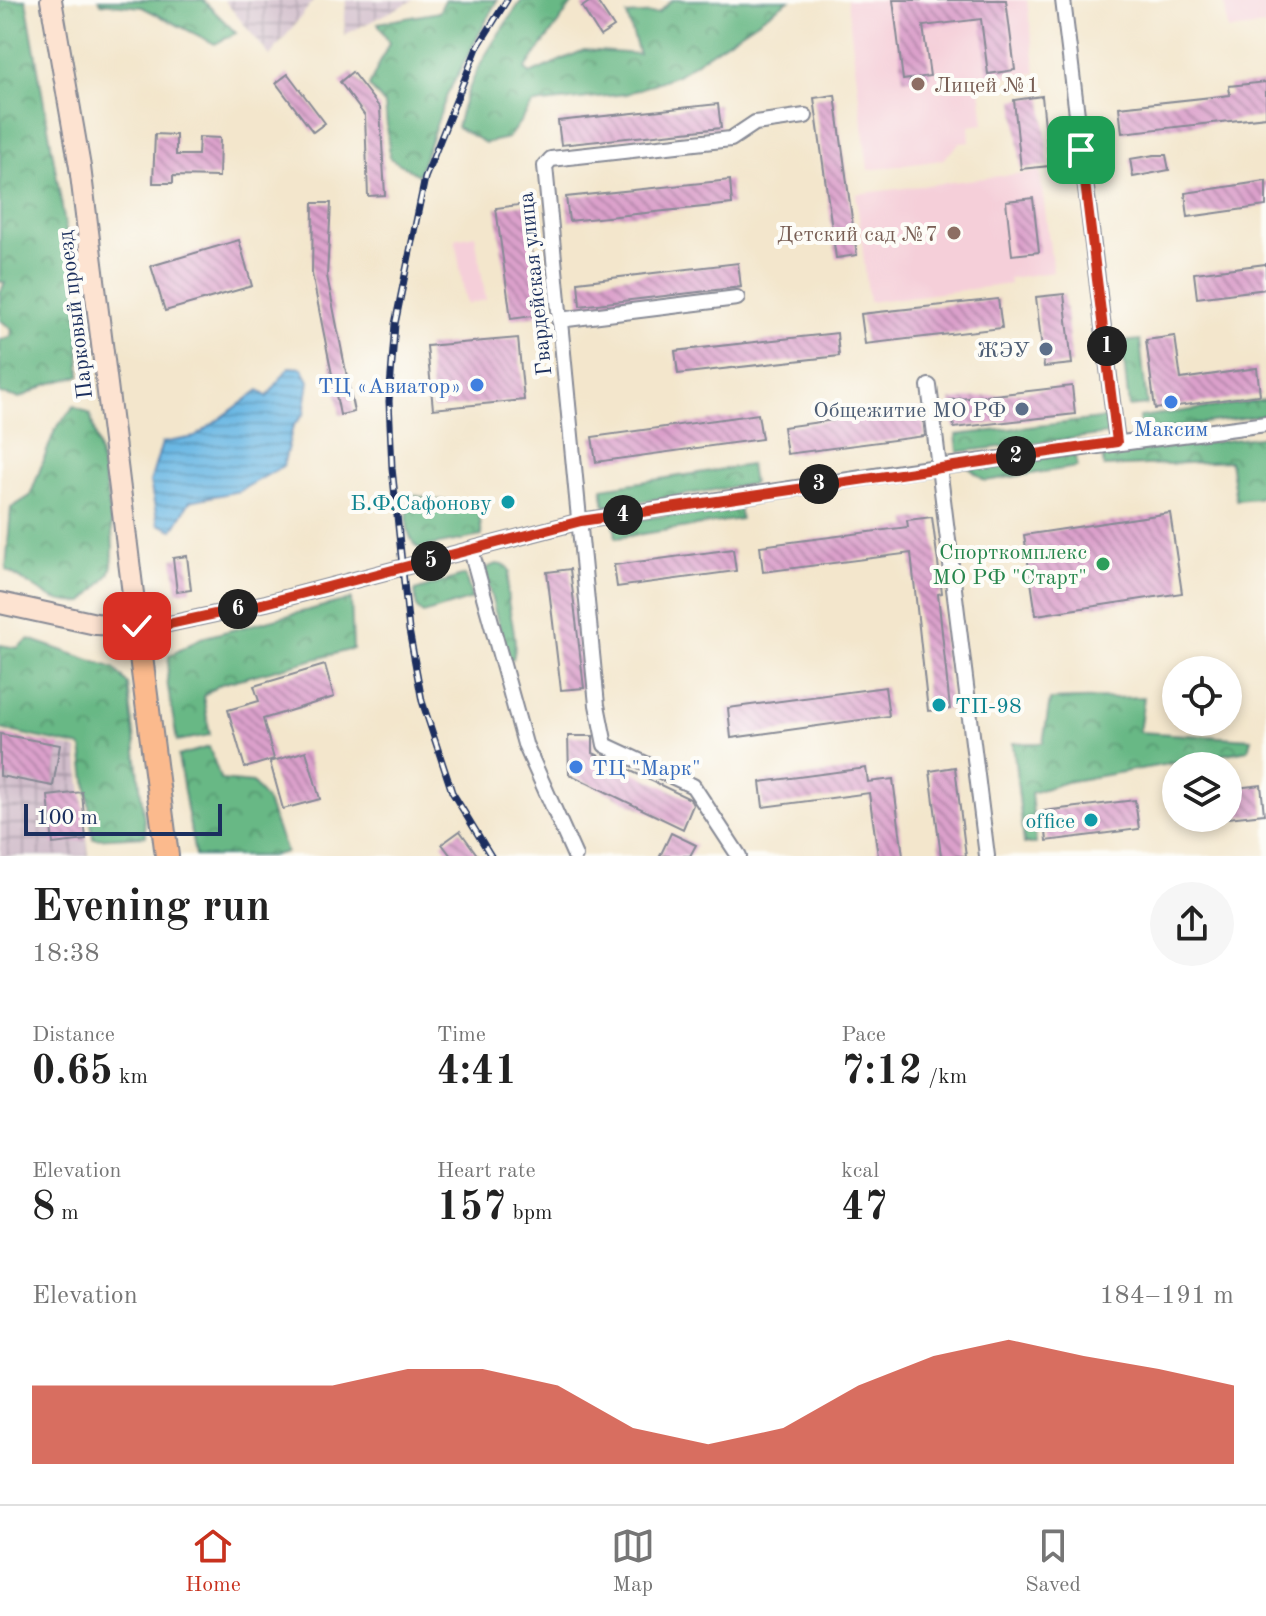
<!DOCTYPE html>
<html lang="en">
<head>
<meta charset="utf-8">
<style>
  :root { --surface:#fff; --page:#f6f6f6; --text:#222; --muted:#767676; --line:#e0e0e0; --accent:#c8321e }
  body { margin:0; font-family:"Old Standard TT",serif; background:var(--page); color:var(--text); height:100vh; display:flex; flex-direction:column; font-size:30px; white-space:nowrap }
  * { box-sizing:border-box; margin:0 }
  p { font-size:26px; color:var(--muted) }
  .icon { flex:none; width:44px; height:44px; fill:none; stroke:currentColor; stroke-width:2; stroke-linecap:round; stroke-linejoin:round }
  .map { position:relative; height:856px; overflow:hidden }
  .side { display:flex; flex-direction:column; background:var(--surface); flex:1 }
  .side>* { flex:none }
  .buttons { position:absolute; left:1162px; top:656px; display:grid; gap:16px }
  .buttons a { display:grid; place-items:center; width:80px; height:80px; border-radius:50%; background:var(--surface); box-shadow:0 4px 12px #0003; font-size:40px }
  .scale { position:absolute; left:24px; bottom:20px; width:198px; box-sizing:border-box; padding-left:8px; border:4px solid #1b2f5e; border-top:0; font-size:22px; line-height:28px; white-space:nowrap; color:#1b2f5e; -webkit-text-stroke:6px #fdfcf7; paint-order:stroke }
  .pin { position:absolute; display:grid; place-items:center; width:68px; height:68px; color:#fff; margin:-34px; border-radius:16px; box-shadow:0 4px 12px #0006 }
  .km { position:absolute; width:40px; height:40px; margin:-20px; border-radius:50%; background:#222; color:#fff; font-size:22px; line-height:40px; text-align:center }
  .round { display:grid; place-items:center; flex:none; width:84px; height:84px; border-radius:42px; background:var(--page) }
  .overview { display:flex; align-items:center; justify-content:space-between; height:136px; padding:0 32px }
  h1 { font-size:44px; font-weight:700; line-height:60px }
  .figures { display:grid; grid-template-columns:repeat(3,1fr); gap:12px; height:136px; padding:8px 32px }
  .figures div { display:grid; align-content:center }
  .figures b { font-size:40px; font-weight:700 }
  .figures small { font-size:22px; font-weight:400 }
  .figures p { font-size:22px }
  .chart { height:224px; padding:16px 32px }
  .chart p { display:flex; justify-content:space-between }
  .chart svg { width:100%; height:144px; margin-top:8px; fill:var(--accent); opacity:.7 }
  .menu { display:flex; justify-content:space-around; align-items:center; height:112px; border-top:2px solid var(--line); background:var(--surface); font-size:22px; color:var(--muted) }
  .menu a { display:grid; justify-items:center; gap:4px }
  .menu .active { color:var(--accent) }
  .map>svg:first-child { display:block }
</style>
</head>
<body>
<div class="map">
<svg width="1266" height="856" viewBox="0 0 1266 856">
  <defs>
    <pattern id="industrial-grid" width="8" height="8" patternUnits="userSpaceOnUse" patternTransform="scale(2)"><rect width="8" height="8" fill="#d1bdcb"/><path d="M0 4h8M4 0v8" fill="none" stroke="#a99aa8"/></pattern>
    <pattern id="forest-crowns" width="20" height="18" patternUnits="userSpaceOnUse" patternTransform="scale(2)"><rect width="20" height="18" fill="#68b885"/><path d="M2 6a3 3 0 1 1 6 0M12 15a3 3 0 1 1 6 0" fill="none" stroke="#559670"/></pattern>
    <pattern id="water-rules" width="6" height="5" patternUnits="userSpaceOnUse" patternTransform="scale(2)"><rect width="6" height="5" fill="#6ab8e4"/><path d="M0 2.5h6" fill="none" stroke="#5696bc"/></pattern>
    <pattern id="building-back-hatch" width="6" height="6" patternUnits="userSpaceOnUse" patternTransform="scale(2)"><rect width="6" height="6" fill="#dba0cb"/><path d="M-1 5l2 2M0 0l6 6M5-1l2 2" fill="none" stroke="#b183a8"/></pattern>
  </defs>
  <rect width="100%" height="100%" fill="#fdfcf7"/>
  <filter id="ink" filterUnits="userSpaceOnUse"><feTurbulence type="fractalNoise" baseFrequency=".0125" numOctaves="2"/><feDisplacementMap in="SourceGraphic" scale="16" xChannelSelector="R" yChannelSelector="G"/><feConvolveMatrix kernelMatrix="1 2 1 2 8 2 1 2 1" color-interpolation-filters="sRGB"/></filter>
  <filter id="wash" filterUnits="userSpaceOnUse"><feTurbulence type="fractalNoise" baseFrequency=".006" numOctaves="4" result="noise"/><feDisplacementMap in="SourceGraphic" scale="32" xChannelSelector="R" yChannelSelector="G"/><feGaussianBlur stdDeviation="1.8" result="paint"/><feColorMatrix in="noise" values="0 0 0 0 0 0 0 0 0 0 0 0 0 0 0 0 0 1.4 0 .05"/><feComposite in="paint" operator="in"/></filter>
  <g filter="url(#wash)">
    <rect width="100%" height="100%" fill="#f3e6cc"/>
    <g fill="#f5cfd9">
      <path d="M847 0H1027L1036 73 979 80 984 124 969 126 970 142 960 143 942 160 868 170Z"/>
      <path d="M1224 0H1266V26L1228 30Z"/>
      <path d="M1040 171 1053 272 1009 278 1010 284 869 302 856 194Z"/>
      <path d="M475 235 486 300 466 304 455 239Z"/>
    </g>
    <g fill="url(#industrial-grid)">
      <path d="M224 0H314L270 56Z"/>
      <path d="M346 0H414L344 35Z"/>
      <path d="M0 734 77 749 89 856H0Z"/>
    </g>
    <g fill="url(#forest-crowns)" stroke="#427472" stroke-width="2">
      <path d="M0 0H26L78 299 80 376 48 384 20 398 0 394V340L11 337 12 329 0 320V293L5 282H0Z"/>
      <path d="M99 0H203L236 33 215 44 142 7 101 3Z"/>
      <path d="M445 0H497L447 95 418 175 390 158 385 105 369 86 389 43 378 23 439 12Z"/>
      <path d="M522 0H575L525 69 530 74 584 50 639 54 627 15 658 13 672 0H789L677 75 626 94 533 104 508 138 485 143 457 127C467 79 494 39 522 0Z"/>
      <path d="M1140 340 1147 405 1129 407 1122 342Z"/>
      <path d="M1266 400V415L1141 431 1139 417Z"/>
      <path d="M74 406 90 414C98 443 122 551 109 574 103 584 91 593 84 602 49 606 34 584 6 570L11 508 30 496 55 430Z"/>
      <path d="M1108 418 1110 434 958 452 956 435Z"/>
      <path d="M1266 436V491L1258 498 1236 500 1230 461 1104 467 1102 455Z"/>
      <path d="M1076 454 1077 467 985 481 969 468Z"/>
      <path d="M750 465 753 484 605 507 602 488Z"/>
      <path d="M412 495 437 500H472L479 511 482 536 418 548C403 532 406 514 412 495Z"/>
      <path d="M739 505 741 519 616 538 614 523Z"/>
      <path d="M496 564 507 566 510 572C500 601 521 630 513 659L508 661 484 569Z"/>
      <path d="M465 575 472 599 423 614 417 609 415 591Z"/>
      <path d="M351 599 353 649 221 684 203 696 210 735 177 741 167 681 169 656 201 638Z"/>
      <path d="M29 639 114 668 128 684 146 836 93 839 82 747 0 729V645L17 648Z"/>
      <path d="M1144 697 1139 732 1251 739 1248 750 1066 782 1031 793 1036 844H1024L1013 743H1043L1050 700Z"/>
      <path d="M209 747 221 780 253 783 267 802 286 852 270 856H195L178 756Z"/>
    </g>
    <path fill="url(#water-rules)" stroke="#4274a1" stroke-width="2" d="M289 367 302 368 309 381 304 414 293 426 283 466 239 491 190 501 173 530 158 524 150 482 162 443 195 437 259 390 267 397Z"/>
    <g id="blocks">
      <g fill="url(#building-back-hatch)">
        <path d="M592 0H596L614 27 600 36 582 7Z"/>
        <path d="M893 0H1006L1015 70 988 74 981 19 923 26 930 76 903 80Z"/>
        <path d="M352 72 380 108 385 195 368 196 365 116 340 82Z"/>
        <path d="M288 74 325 123 313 132 276 83Z"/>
        <path d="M1266 82V117L1122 133 1119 107 1230 95 1229 86Z"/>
        <path d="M835 95 857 255 836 258 814 98Z"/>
        <path d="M1042 96 1049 166 1021 169 1014 100Z"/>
        <path d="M718 104 721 128 561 145 558 121Z"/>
        <path d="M155 134 176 135V155H198L199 137 220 138 219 177 173 176V183H153Z"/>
        <path d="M1154 155H1166L1169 170 1133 177 1130 159Z"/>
        <path d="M730 180 732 204 569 221 566 197Z"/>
        <path d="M1266 181V206L1188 217 1185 193Z"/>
        <path d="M1033 198 1039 252 1012 255 1006 201Z"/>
        <path d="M313 203H331L327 276 354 412 340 415 312 274Z"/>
        <path d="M526 204 541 315 511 319 496 208Z"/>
        <path d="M239 240 252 286 165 311 151 266Z"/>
        <path d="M738 263 741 287 580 306 578 282Z"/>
        <path d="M1266 264V289L1197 298 1194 273Z"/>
        <path d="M1064 294 1072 364 1044 367 1036 297Z"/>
        <path d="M998 299 1002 328 865 344 861 314Z"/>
        <path d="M837 333 839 356 678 374 675 351Z"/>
        <path d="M1175 336 1181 379 1257 368 1260 395 1155 409 1146 340Z"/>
        <path d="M518 338 524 400 433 409 427 346Z"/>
        <path d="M1072 386 1075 414 954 428 951 400Z"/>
        <path d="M922 408 925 436 787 454 783 427Z"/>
        <path d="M758 414 762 439 596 462 592 437Z"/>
        <path d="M1170 513 1182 593 1036 615 1024 535Z"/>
        <path d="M932 517 942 593 938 594 950 709 928 711 911 553 763 572 760 546 908 527 907 520Z"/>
        <path d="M733 549 736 571 617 587 614 565Z"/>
        <path d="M187 556 191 590 177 592 173 558Z"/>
        <path d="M570 569 584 688 561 690 547 572Z"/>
        <path d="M325 665 334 697 263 719 274 759 245 768 228 710 259 701 254 686Z"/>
        <path d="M885 687 889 716 731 738 728 708Z"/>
        <path d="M0 734 60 745 53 786 0 776Z"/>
        <path d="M568 736H593V753L690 799 693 805 683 829 569 774Z"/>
        <path d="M306 751 320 799 283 809 270 762Z"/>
        <path d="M955 767 966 856H941L930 771Z"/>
        <path d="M866 768 868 782 893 779 903 856H878L869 793 763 807 760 782Z"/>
        <path d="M1261 785 1264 814 1228 818V789Z"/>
        <path d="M82 792 86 840 53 844 48 796Z"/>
        <path d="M1135 800 1139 829 1047 841 1044 811Z"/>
        <path d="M460 831 478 856H451L442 844Z"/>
        <path d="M671 833 696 845 690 856H660Z"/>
      </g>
    </g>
  </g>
  <g filter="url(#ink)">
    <use href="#blocks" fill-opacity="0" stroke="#878a95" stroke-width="2"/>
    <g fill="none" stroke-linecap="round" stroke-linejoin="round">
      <g stroke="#878a95" stroke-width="18">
        <g id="minor">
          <path d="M1063 0 1117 442"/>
          <path d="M559 320 737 298"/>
          <path d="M929 386 987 856"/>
          <path d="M471 550 525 744 575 856"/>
          <path d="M137 626 169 624 266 603 581 521 908 471 1266 424"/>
          <path d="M739 856 693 786 605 745 597 705 545 166 551 159 731 139 755 123 805 116"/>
        </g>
      </g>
      <g stroke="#878a95" stroke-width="24">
        <path id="secondary" d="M0 603 96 624 137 626 80 167 51 0"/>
      </g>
      <g stroke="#878a95" stroke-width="26">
        <path id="primary" d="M137 626 167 856"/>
      </g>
      <use href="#minor" stroke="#fff" stroke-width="14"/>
      <use href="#secondary" stroke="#fde3d1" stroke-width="20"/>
      <use href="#primary" stroke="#fbba8d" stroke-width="22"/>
      <g stroke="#1b2f5e" stroke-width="7">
        <path id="rail" d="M491 856 452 792 422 701 409 630 392 468 389 401 395 324 425 178 477 48 507 0"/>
      </g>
      <use href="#rail" stroke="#fdfcf7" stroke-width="4" stroke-dasharray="12" stroke-linecap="butt"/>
    </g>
  </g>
  <g fill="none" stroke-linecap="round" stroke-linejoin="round" filter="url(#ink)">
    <g stroke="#fff" stroke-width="16">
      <path id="route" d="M137 626 169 624 266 603 581 521 1117 442 1081 150"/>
    </g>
    <use href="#route" stroke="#c8321e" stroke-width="10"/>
  </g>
  <g fill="#8d6e63" stroke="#fdfcf7" stroke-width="3">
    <circle cx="918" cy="84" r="8"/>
    <circle cx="954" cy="233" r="8"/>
  </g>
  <g fill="#5c6f8a" stroke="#fdfcf7" stroke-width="3">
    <circle cx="1046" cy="349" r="8"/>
    <circle cx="1022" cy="409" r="8"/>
  </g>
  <g fill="#3f7fe0" stroke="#fdfcf7" stroke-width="3">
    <circle cx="477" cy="385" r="8"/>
    <circle cx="1171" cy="402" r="8"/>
    <circle cx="576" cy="767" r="8"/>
  </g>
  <g fill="#0f9aa8" stroke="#fdfcf7" stroke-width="3">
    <circle cx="508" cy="502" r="8"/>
    <circle cx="939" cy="705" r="8"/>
    <circle cx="1091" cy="820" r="8"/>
  </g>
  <circle fill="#2e9e5b" stroke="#fdfcf7" stroke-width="3" cx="1103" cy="564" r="8"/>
  <g text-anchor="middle" stroke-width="8" stroke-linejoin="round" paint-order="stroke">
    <g font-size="22" fill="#785e54" stroke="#fdfcf7" text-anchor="start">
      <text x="934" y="92">Лицей №1</text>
      <text x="938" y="241" text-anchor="end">Детский сад №7</text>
    </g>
    <g font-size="22" fill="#1b2f5e" stroke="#fdfcf7">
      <text transform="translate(534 284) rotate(-96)" y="8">Гвардейская улица</text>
      <text transform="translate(74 315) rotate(-97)" y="8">Парковый проезд</text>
    </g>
    <g font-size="22" fill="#4e5e75" stroke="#fdfcf7" text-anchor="end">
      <text x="1030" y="357">ЖЭУ</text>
      <text x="1006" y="417">Общежитие МО РФ</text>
    </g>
    <g font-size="22" fill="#366cbe" stroke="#fdfcf7" text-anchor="end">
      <text x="461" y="393">ТЦ «Авиатор»</text>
      <text x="1171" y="436" text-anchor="middle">Максим</text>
      <text x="592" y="775" text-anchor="start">ТЦ "Марк"</text>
    </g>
    <g font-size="22" fill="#0d838f" stroke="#fdfcf7" text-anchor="end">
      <text x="492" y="510">Б.Ф.Сафонову</text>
      <text x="955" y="713" text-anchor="start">ТП-98</text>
      <text x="1075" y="828">office</text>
    </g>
    <g font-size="22" fill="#27864d" stroke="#fdfcf7" text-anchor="end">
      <text x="1087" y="559">Спорткомплекс<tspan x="1087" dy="25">МО РФ "Старт"</tspan></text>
    </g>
  </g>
</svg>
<div class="buttons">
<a><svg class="icon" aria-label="locate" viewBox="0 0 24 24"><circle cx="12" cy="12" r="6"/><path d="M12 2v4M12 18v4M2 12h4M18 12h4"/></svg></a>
<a><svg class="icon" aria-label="layers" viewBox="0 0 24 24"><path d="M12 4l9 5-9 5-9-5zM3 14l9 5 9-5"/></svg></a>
</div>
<div class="scale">100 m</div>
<div class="pin" style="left:1081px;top:150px;background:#1e9e55"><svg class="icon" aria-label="arrive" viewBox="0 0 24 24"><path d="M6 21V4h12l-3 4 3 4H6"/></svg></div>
<div class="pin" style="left:137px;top:626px;background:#d93025"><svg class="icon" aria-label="check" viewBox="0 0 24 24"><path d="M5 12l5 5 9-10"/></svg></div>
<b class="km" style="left:1107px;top:346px">1</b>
<b class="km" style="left:1016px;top:456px">2</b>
<b class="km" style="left:819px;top:484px">3</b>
<b class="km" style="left:623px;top:515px">4</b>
<b class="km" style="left:431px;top:561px">5</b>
<b class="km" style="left:238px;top:609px">6</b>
</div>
<section class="side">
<div class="overview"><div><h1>Evening run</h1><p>18:38</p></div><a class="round"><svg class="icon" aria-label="share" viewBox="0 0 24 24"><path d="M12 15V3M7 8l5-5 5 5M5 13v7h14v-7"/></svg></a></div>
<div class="figures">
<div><p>Distance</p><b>0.65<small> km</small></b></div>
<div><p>Time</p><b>4:41</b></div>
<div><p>Pace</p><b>7:12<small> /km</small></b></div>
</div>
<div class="figures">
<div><p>Elevation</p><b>8<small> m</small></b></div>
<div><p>Heart rate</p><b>157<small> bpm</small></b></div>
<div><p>kcal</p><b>47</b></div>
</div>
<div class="chart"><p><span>Elevation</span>184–191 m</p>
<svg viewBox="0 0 160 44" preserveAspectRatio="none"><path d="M0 44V20L10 20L20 20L30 20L40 20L50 15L60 15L70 20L80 33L90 38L100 33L110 20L120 11L130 6L140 11L150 15L160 20V44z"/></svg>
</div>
</section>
<nav class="menu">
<a class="active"><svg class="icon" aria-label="home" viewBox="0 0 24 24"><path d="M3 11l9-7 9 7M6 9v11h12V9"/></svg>Home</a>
<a><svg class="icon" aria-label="map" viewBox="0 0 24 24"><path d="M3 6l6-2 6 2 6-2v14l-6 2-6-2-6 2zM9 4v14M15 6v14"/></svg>Map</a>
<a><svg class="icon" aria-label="saved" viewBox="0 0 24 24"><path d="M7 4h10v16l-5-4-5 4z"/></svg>Saved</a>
</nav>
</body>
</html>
